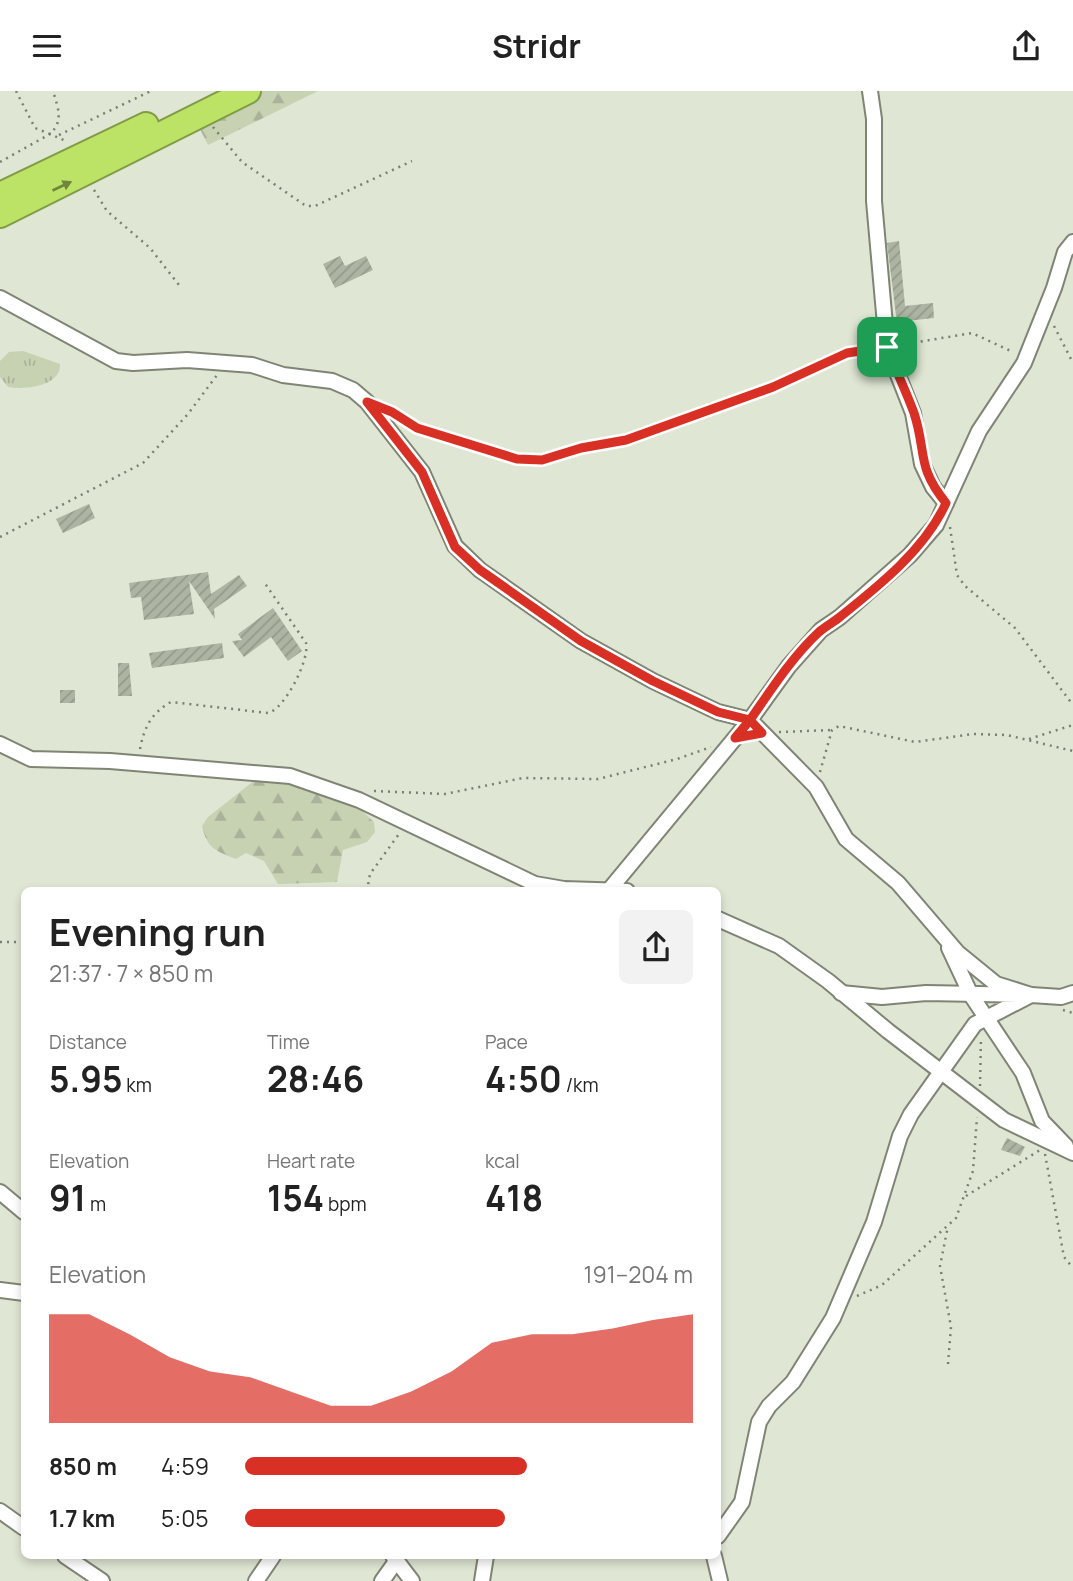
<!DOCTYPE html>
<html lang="en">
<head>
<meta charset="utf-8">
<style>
  :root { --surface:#fff; --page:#f2f2f2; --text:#222; --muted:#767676; --accent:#d93025 }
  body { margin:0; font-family:Manrope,sans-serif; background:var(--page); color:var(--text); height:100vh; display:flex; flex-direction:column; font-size:26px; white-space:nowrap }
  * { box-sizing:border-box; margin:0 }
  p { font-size:23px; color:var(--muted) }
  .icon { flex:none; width:38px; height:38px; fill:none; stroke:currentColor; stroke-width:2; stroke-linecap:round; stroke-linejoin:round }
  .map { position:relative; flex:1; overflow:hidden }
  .drawer { position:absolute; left:21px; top:796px; width:700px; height:672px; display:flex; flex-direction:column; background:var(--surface); border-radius:10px; box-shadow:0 4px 10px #0003 }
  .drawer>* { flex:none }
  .pin { position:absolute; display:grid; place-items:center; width:60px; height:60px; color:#fff; margin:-30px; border-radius:14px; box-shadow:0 4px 10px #0006 }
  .round { display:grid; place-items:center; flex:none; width:74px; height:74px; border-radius:10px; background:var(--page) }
  .headline { display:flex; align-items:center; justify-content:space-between; height:119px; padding:0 28px }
  h1 { font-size:38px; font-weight:700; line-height:52px }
  .metrics { display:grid; grid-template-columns:repeat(3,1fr); gap:10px; height:119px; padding:7px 28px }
  .metrics div { display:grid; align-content:center }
  .metrics b { font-size:35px; font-weight:700 }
  .metrics small { font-size:19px; font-weight:400 }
  .metrics p { font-size:19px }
  .chart { height:196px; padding:14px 28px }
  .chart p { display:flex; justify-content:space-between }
  .chart svg { width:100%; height:126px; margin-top:7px; fill:var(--accent); opacity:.7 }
  ul { padding:0 28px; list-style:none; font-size:23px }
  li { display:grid; grid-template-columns:112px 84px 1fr; align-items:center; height:52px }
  li i { height:18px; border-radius:9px; background:var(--accent) }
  header { display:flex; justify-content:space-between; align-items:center; height:91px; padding:0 28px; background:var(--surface); font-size:32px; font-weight:700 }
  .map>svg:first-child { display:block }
</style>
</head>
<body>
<header><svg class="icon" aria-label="menu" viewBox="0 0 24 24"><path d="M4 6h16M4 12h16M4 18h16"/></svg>Stridr<svg class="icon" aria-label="share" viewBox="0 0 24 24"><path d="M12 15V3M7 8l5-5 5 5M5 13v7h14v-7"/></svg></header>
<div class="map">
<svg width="1073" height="1490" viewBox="0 0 1073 1490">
  <defs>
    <pattern id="grass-tufts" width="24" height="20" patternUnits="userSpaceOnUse" patternTransform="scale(1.75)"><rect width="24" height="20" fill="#c7d2b3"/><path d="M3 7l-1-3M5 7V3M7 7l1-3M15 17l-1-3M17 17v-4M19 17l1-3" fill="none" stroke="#aab399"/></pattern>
    <pattern id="forest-firs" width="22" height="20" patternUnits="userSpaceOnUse" patternTransform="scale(1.75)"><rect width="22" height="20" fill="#c7d2b3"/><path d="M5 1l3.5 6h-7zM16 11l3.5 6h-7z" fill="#aab399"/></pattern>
    <pattern id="building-hatch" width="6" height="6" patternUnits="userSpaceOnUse" patternTransform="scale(1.75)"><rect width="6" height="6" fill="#adb4a2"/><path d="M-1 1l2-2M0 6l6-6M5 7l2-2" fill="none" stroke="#949a8a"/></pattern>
  </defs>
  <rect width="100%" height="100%" fill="#dfe6d3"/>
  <path fill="url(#grass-tufts)" d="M23 260 60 273C61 295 26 299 8 296L0 286V270L9 261Z"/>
  <g fill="url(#forest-firs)">
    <path d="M253 0H318L208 54 195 28Z"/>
    <path d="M282 688 358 716 374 731 375 741 367 751 343 759 337 791 278 793 264 770 246 762 236 768C215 760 207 757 202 735L208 726 255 689Z"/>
  </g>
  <g fill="url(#building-hatch)">
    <path d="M899 150 905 215 933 212 934 227 906 230 907 239 898 240 887 152Z"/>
    <path d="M340 165 345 175 366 165 373 179 335 197 323 173Z"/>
    <path d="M89 413 95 427 63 442 56 428Z"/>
    <path d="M208 481 211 503 239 484 247 495 214 518 215 528 189 490 194 523 144 529 141 506 131 507 129 492Z"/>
    <path d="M273 517 302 560 288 570 271 546 244 566 232 550 242 549 238 543Z"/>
    <path d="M222 552 224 567 152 577 149 562Z"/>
    <path d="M118 572H129L132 605H118Z"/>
    <rect x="60" y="599" width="15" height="13"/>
    <path d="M1007 1047 1025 1056 1020 1065 1001 1059Z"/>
  </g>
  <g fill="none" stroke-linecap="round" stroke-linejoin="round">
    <g stroke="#7f8574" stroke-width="18">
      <g id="street">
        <path d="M870 0 874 28V110L887 256 913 322 922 373 933 396 946 412"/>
        <path d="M0 207 116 270 133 272 187 269 252 274 283 284 332 290 353 299 367 311 422 381 455 455 480 479 581 550 653 590 718 621 750 629 816 696 846 748 898 792 958 862 996 893 1031 904 1061 906 1073 902"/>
        <path d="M0 653 31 668 110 670 290 685 359 709 535 793 564 798 627 800"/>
        <path d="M610 798 750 629 789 575 821 539 840 526 910 464 936 434 979 340 1024 272 1054 197 1065 161 1073 151"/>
        <path d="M718 828 779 855 828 890 888 940 1004 1029 1073 1062"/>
        <path d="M949 857 971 904 1023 982 1042 1030 1066 1055"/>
        <path d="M0 1101 24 1121"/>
        <path d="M0 1199 24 1202"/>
        <path d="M0 1420 24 1437"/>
        <path d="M718 1445 742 1411 759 1331 769 1315 793 1291 833 1227 874 1131 900 1045 911 1023 975 933 1031 904 926 902 882 906 841 902"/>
        <path d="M65 1465 102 1490"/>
        <path d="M393 1465 412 1490"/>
        <path d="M714 1465 720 1490"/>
        <path d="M256 1490 273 1465"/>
        <path d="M382 1490 397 1469"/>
        <path d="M482 1490 486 1465"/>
      </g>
    </g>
    <g stroke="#819b47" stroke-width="28">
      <g id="highway">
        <path d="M0 104 146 34"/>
        <path d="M0 124 248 0"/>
      </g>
    </g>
    <g stroke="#7a7f72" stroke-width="2.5" stroke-dasharray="2 5" stroke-linecap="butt">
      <path d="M16 0 35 37 50 43C64 30 58 17 53 0"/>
      <path d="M213 36 242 71 306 115H315L412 70"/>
      <path d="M59 44 151 0"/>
      <path d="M0 71 50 43 68 51"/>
      <path d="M94 99 107 120 150 157 179 194"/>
      <path d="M1054 235 1073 272"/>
      <path d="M900 254 972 242 1013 261"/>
      <path d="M393 322 417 337 517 368 543 369 581 357 626 349 773 296 847 262 876 258"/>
      <path d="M950 436 957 484 965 495 1015 537 1073 614"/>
      <path d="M0 446 143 372 188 323 217 284"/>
      <path d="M779 641 832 639"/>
      <path d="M1029 648 1073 634"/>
      <path d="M140 658C144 637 151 622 171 611L268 622C285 618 310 568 306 552L264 491"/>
      <path d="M820 681 832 639 839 635 915 651 973 643 1007 644 1073 660"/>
      <path d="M374 700 445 703 523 687 598 688 677 668 711 656"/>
      <path d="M367 800 370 783 399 743"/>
      <path d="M0 851H24"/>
      <path d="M1063 919 1073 922"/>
      <path d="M980 995 981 946"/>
      <path d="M1045 1063 1064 1166 1073 1177"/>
      <path d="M966 1105 1040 1059"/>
      <path d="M857 1205 882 1194 956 1127 973 1080 977 1026"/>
      <path d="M948 1273 951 1236 940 1175 948 1135"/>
    </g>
    <use href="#street" stroke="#fff" stroke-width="14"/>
    <use href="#highway" stroke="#bde366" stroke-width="24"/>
  </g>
  <defs><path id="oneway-solid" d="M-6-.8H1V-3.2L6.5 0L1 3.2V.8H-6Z" transform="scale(1.75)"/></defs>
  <use fill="#70863e" href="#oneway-solid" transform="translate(62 95) rotate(-25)"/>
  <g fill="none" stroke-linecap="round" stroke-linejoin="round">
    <g stroke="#fff" stroke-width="14">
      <path id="route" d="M887 256 847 262 773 296 626 349 581 357 542 369 517 368 417 337 392 321 367 311 422 381 455 456 480 479 581 550 653 590 718 621 750 629 735 647 762 642 750 629C771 599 792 566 819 541 826 535 834 531 841 525 880 494 925 458 946 412 916 375 927 362 914 322 906 300 895 278 887 256"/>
    </g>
    <use href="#route" stroke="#d93025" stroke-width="9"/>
  </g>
</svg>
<div class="pin" style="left:887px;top:256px;background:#1e9e55"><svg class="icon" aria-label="arrive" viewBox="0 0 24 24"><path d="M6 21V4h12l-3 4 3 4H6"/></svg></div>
<section class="drawer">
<div class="headline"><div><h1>Evening run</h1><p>21:37 · 7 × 850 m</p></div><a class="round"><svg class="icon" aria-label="share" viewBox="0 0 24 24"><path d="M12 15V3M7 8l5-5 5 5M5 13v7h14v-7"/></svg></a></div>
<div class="metrics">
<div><p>Distance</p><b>5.95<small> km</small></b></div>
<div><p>Time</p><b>28:46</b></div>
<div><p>Pace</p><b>4:50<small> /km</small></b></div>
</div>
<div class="metrics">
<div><p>Elevation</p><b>91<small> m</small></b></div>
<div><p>Heart rate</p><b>154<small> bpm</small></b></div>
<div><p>kcal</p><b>418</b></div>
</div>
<div class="chart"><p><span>Elevation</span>191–204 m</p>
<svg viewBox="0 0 160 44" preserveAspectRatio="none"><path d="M0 44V6L10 6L20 13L30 21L40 26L50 28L60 33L70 38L80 38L90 33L100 26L110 16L120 13L130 13L140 11L150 8L160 6V44z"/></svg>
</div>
<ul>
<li><b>850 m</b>4:59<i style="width:63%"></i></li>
<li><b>1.7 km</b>5:05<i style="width:58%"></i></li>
</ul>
</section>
</div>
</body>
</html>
